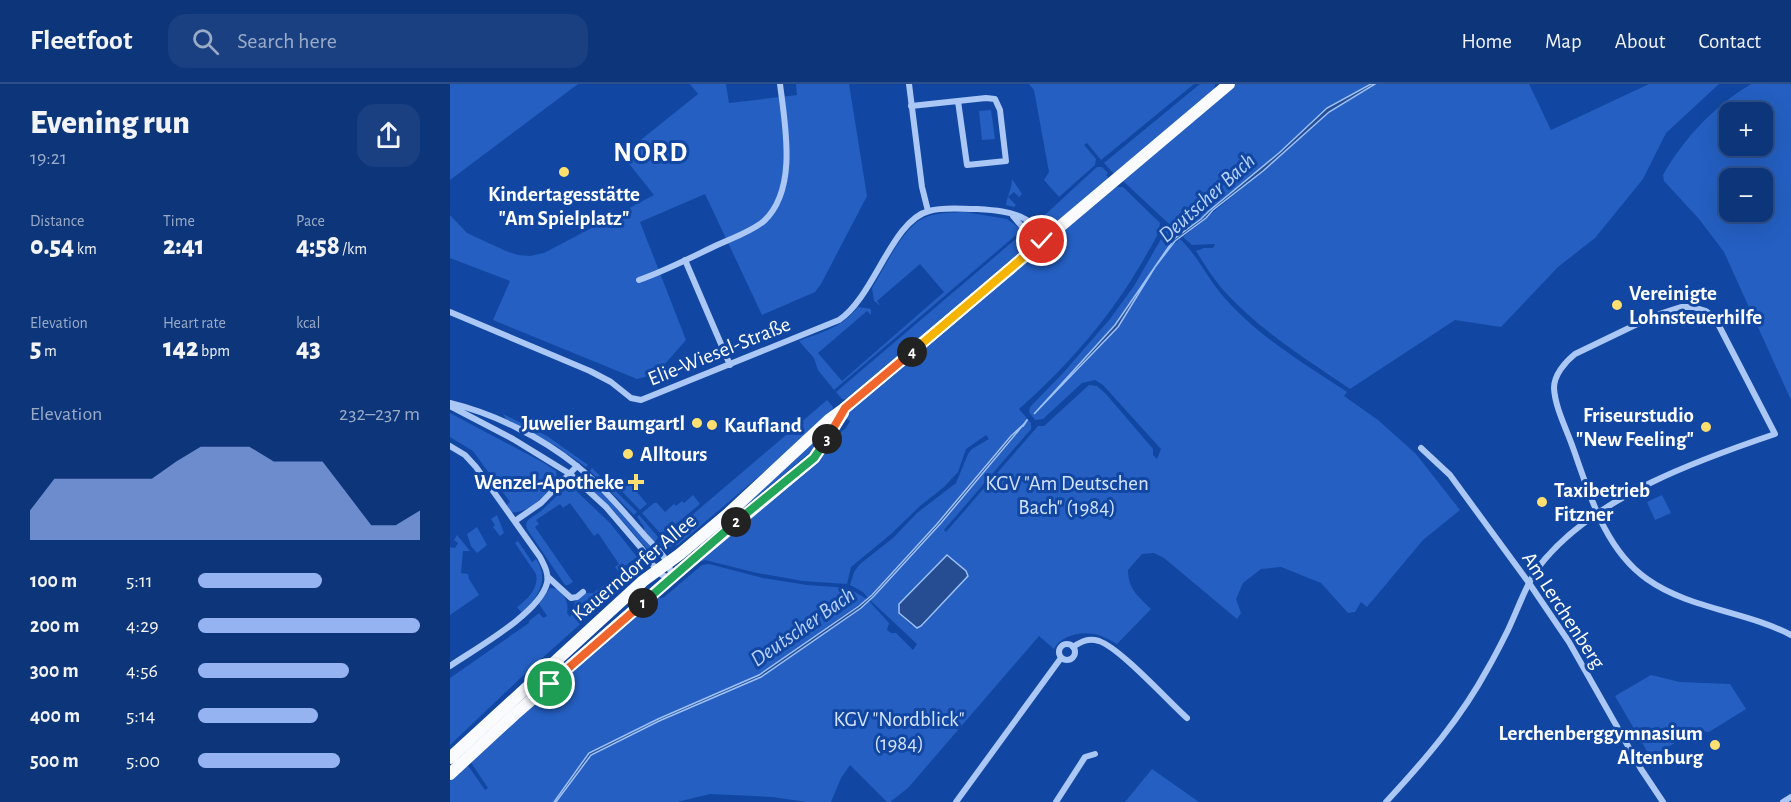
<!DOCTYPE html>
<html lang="en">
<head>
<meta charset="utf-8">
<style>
  :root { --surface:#0d357a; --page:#1b4081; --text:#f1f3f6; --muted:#9aabc7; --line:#2d508b; --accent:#95b2f1 }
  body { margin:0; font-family:"Alegreya Sans",sans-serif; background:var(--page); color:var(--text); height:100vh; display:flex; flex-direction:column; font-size:22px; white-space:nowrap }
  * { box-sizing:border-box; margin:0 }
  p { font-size:20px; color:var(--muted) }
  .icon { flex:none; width:33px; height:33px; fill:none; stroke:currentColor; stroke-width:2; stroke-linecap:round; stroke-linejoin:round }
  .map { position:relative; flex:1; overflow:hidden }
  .side { display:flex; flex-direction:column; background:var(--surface); width:450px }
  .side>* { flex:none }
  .buttons { position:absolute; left:1269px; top:18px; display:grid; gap:12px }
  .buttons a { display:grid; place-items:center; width:54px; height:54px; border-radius:12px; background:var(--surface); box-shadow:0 6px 24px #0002,0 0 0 2px var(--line); font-size:30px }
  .pin { position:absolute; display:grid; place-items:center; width:51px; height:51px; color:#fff; margin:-26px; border:3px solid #fff; border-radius:50%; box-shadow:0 2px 6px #0007 }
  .km { position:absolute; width:30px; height:30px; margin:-15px; border-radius:50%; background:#222; color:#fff; font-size:16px; line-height:30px; text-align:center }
  .round { display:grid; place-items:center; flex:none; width:63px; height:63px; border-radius:18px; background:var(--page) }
  .summary { display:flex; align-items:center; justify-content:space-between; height:102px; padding:0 30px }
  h1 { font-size:33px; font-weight:800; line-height:45px }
  .metrics { display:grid; grid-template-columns:repeat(3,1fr); gap:9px; height:102px; padding:6px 30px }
  .metrics div { display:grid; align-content:center }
  .metrics b { font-size:26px; font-weight:800 }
  .metrics small { font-size:16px; font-weight:400 }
  .metrics p { font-size:16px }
  .chart { height:168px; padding:12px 30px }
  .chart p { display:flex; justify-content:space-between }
  .chart svg { width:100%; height:108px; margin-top:6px; fill:var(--accent); opacity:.7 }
  ul { padding:0 30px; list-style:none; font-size:20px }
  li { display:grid; grid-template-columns:96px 72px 1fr; align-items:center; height:45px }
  li i { height:15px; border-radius:8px; background:var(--accent) }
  header { display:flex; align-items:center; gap:36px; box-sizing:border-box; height:84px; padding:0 30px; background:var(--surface); border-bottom:2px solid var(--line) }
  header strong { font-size:28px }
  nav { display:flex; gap:33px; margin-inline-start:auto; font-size:21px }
  .search { width:420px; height:54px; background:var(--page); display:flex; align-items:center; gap:15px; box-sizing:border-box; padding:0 21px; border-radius:18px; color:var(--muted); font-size:22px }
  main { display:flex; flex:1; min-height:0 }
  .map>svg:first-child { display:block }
</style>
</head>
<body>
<header>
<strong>Fleetfoot</strong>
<div class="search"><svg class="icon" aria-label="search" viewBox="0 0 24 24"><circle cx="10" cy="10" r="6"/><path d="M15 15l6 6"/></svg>Search here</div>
<nav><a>Home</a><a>Map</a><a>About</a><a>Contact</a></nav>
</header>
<main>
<section class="side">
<div class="summary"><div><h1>Evening run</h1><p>19:21</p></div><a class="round"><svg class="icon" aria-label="share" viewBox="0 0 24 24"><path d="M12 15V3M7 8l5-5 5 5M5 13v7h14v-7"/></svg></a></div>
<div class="metrics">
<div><p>Distance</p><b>0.54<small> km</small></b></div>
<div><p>Time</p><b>2:41</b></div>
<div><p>Pace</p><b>4:58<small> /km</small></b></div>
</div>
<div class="metrics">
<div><p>Elevation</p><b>5<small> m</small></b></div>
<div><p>Heart rate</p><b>142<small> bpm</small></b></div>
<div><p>kcal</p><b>43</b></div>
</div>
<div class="chart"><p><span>Elevation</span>232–237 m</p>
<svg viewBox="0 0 160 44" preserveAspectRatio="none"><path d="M0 44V32L10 19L20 19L30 19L40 19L50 19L60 12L70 6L80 6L90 6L100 12L110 12L120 12L130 25L140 38L150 38L160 32V44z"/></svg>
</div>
<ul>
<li><b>100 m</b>5:11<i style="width:56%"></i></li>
<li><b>200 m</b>4:29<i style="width:100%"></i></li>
<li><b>300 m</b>4:56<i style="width:68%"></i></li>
<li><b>400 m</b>5:14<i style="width:54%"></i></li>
<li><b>500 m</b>5:00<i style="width:64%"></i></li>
</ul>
</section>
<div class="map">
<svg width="1341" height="718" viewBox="0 0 1341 718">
  <rect width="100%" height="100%" fill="#1147a2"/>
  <g fill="#245fc1" fill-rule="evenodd">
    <path d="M0 0H128L0 96Z"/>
    <path d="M240 0H276L279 19 347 11 346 0H399L417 112 371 200 365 208 312 231 255 110 190 138 236 256 206 290 187 295 43 236 60 197 0 174V131L17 149 56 167 68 171 80 172 94 169 204 111 172 71 248 10Z"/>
    <path d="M579 0H744L651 76 637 59 634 61 646 75 645 81 609 113 594 96 599 88 584 6Z"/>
    <path d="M750 0H765L764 6 664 90 654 79Z"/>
    <path d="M786 0H921L877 24 829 69 731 151 673 97 746 32Z"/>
    <path d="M925 0H1079L1101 46 1199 0H1269L1216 49 1193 95 1145 154 1108 183 1051 243 1005 236 900 305C856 275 812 248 776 209 764 196 755 181 746 167L754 164H763L765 160 742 161 733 153 813 87 879 28Z"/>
    <path d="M1301 0H1341V316L1274 168 1249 135 1214 97 1213 91C1235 53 1263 23 1301 0ZM1280 28H1312V62H1280ZM1280 94H1312V128H1280Z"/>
    <path d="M541 26 545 55 532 56 529 27Z"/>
    <path d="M647 83H652L658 89 656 91 659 94 600 144 593 145 585 140Z"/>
    <path d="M562 95 572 110 569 113 564 108 558 113 566 121 564 123 556 121C557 112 562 105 562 95Z"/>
    <path d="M666 103H673L710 139C709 152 701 162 695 173 663 230 619 281 569 325L581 339V345L494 446 496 448 588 342H594L639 301 647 302 656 310 703 365V371L707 375 711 365 653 301 645 296 632 299 593 335 585 336 579 328 580 323 614 288 660 235 684 202 718 143 728 153 724 155 665 241 584 330 668 243 705 183 721 162 730 155C747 171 757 193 772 211 806 251 853 279 897 308L894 312 928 336 966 370 1010 426 973 456 917 523 911 518 905 528 898 529 871 499 831 483 811 485 793 499 786 515 791 529 787 535 714 474 704 469 692 470 678 486C678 505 688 512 701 525L667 560C660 556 651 551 644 550 630 547 610 552 604 565L589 552 458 704 440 718H437L400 681 391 694 381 718H357L322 713 260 710 227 718H106L141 671 209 637 311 593 419 517 439 539 437 546 441 549H446L463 566 467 560 420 516 491 439 552 367 550 366 487 440 418 514 413 508 400 501 404 488 410 480 443 454 467 429 506 399 518 370 522 365 539 355 536 351 516 365 508 388 494 403 470 422 441 450 401 483 397 500 353 497 307 489 255 476 250 478 213 510 210 512 206 511 396 344 400 337 394 333 397 329ZM518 492 471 542H462L449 529 448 527Z"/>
    <path d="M515 128 557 135 572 146 384 306 368 286 364 274 349 257C372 248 393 243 408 223L421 225V231L417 227 368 269 392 297 494 208 470 180 427 217 431 222 424 217 422 204C434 185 452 145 472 135 485 128 501 129 515 128Z"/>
    <path d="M574 148 578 156 573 167 398 316 392 315 386 308Z"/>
    <path d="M377 316 383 323 381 331 228 461 215 464 208 460Z"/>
    <path d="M0 329 94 379 106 387 107 397C97 409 78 431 61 428L57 421 60 418 23 367 0 353Z"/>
    <path d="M53 330 97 352 138 381 136 383 106 362 56 335Z"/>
    <path d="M361 360H363L364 365 233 475Z"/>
    <path d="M142 384 187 428 184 431 140 387Z"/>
    <path d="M164 392 169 397 174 393 197 420 190 426 160 395Z"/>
    <path d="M132 393 156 413 201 463 198 466 163 426 130 395Z"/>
    <path d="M122 403 160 439 187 473 168 487 165 483 169 480 148 449 144 452 120 419 113 424 110 420 86 436 89 440 85 443 123 498 118 501H115L77 445 76 440 78 436 91 427 115 404Z"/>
    <path d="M243 411 250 420 214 450H211L192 429 204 419H207L215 428 224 420 226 422 232 417 234 419Z"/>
    <path d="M1212 411 1221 429 1205 436 1197 418Z"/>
    <path d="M47 431 54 449 50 452 43 443 45 441 41 435Z"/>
    <path d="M189 431 208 453 205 458 194 447V443L187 433Z"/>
    <path d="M27 443 37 461 27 469 21 462 17 450Z"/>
    <path d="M7 451 20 467H13L11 489 18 490 19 495 29 511 0 531V463L5 464 8 459 4 456Z"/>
    <path d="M68 457 82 478 86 475C100 496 88 513 72 529L67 523C77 516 89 504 86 490L65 459Z"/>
    <path d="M189 476 190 483 187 489 79 586 0 661V594L79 539V537L89 529 93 534 97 532 89 520 100 504 108 505C115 513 119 518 117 529L120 533 122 530 125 518 136 509H143Z"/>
    <path d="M259 480 313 494 357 501 398 504 417 515 309 591 208 635 139 669 104 718H0V696L16 681 19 683 35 706 38 704 20 677 204 513 213 514 252 481Z"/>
    <path d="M1201 591 1230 598 1280 600 1296 625 1259 648 1249 647 1240 649 1201 674 1165 612Z"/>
    <path d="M702 685 749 718H675Z"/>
  </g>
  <g fill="#264d92" stroke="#9dc1f9" stroke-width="1.5">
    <path d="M921 0H925L879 28 813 87 763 126 756 134 725 157 705 183 668 243 584 330 665 241 724 155 751 135 759 127 829 69 877 24Z"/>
    <path d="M574 340 491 439 424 512 411 524 311 593 209 637 141 671 106 718H104L139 669 208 635 309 591 409 522 422 511 487 440 561 352Z"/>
    <path d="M497 471 516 487 518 492 471 542 467 544 449 529V520Z"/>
  </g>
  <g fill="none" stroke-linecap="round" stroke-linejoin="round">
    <path stroke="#9dc1f9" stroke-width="2" d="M573 342 577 336"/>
    <g stroke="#abc7f5" stroke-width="6">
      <path d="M459 0 472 103 478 127"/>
      <path d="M461 22 536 14 545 15 550 26 556 77 517 81 508 17"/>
      <path d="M563 132 588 161"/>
      <path d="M235 176 280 281"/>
      <path d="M189 196C215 187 240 174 265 162 280 155 301 148 314 137 348 105 335 41 330 0"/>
      <path d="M0 228 140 287 161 298 181 314 191 316 389 236C424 213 442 136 479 127 493 123 510 125 525 125 541 126 562 127 575 135 583 139 589 148 595 154"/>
      <path d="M0 319C45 330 91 353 127 382 153 403 174 428 195 452 205 463 222 477 221 494L212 491 207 487 192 465 156 423 120 390 63 355 0 322"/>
      <path d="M0 362 15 371 26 383 90 473C94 481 99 489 97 499 90 529 25 565 0 582"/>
      <path d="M971 364 1000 391 1079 499 1119 558 1191 685 1213 718"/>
      <path d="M65 437 91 419 127 382"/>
      <path d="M98 493 121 514 127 513 133 508"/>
      <circle cx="617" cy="568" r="8"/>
      <path d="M623 563C632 557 638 554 649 557 670 564 718 617 737 634"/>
      <path d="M506 718 611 574"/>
      <path d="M606 718 635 673 645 670"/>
      <path d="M936 718C975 676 1011 634 1038 584 1045 572 1051 560 1057 548 1069 523 1077 496 1095 475 1150 411 1248 376 1325 350L1265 234 1256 227 1243 223H1231L1206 231 1125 270C1115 278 1104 291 1104 304 1105 323 1116 344 1122 361 1139 408 1154 465 1197 495 1239 525 1296 527 1341 551"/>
      <path d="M1333 718 1341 713"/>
    </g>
    <g stroke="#f9fbff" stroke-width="12">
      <path d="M0 674 193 497 230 470 279 429 380 335 395 324 779 0"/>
      <path d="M0 690 64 631 221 494 364 374 393 329"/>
    </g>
  </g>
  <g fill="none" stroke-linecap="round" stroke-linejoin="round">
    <g stroke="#fff" stroke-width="12">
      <path id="split-1" d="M100 600 193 519"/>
    </g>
    <g stroke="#fff" stroke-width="12">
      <path id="split-2" d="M193 519 286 438"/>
    </g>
    <g stroke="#fff" stroke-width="12">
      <path id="split-3" d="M286 438 364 374 377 355"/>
    </g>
    <g stroke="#fff" stroke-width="12">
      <path id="split-4" d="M377 355 395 324 462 268"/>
    </g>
    <g stroke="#fff" stroke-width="12">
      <path id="split-5" d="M462 268 556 188"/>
    </g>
    <g stroke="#fff" stroke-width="12">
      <path id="split-6" d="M556 188 592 157"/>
    </g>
    <use href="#split-1" stroke="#f0652b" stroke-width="8"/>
    <use href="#split-2" stroke="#22a559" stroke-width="8"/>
    <use href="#split-3" stroke="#22a559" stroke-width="8"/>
    <use href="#split-4" stroke="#f0652b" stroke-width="8"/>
    <use href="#split-5" stroke="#f5b400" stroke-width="8"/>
    <use href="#split-6" stroke="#f5b400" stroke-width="8"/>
  </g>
  <g fill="#ffdf6f" stroke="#1147a2" stroke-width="2">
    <circle cx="114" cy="88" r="6"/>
    <circle cx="1167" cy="221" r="6"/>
    <circle cx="247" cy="339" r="6"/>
    <circle cx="262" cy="341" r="6"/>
    <circle cx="1256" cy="343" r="6"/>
    <circle cx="178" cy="370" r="6"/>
    <path d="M183 389h6v6h6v6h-6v6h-6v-6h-6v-6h6z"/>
    <circle cx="1092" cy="418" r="6"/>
    <circle cx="1265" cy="661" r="6"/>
  </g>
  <g text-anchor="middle" stroke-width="6" stroke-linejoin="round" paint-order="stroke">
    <g font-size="21" font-weight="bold" fill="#fff" stroke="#1147a2" text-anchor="start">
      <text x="114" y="117" text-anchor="middle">Kindertagesstätte<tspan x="114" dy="24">"Am Spielplatz"</tspan></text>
      <text x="1179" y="216">Vereinigte<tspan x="1179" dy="24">Lohnsteuerhilfe</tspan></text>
      <text x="1244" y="338" text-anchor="end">Friseurstudio<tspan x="1244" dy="24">"New Feeling"</tspan></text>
      <text x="235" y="346" text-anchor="end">Juwelier Baumgartl</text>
      <text x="274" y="348">Kaufland</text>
      <text x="190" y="377">Alltours</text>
      <text x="174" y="405" text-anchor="end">Wenzel-Apotheke</text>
      <text x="1104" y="413">Taxibetrieb<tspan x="1104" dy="24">Fitzner</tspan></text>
      <text x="1253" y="656" text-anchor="end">Lerchenberggymnasium<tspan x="1253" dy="24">Altenburg</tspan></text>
    </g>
    <g font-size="21" fill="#fff" stroke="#1147a2">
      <text transform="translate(269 267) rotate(-22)" y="7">Elie-Wiesel-Straße</text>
      <text transform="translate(184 483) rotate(-40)" y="7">Kauerndorfer Allee</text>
      <text transform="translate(1114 526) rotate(57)" y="7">Am Lerchenberg</text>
    </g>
    <g font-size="21" fill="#d4e4fe" stroke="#1147a2">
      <text x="617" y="406">KGV "Am Deutschen<tspan x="617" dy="24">Bach" (1984)</tspan></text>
      <text x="449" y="642">KGV "Nordblick"<tspan x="449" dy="24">(1984)</tspan></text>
    </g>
    <g font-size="22" font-style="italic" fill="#b8d2fc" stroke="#1147a2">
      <text transform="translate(756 113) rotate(-42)" y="8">Deutscher Bach</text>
      <text transform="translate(352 542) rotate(-35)" y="8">Deutscher Bach</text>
    </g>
    <g font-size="27" font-weight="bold" letter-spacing="1.5" fill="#fff" stroke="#1147a2">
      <text x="201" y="77">NORD</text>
    </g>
  </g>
</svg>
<div class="buttons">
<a>+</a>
<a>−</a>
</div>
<div class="pin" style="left:100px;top:600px;background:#1e9e55"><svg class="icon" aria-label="arrive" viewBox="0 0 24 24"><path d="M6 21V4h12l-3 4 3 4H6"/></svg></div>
<div class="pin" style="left:592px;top:157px;background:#d93025"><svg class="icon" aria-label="check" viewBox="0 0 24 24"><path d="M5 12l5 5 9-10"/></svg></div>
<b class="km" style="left:193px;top:519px">1</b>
<b class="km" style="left:286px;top:438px">2</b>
<b class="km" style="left:377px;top:355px">3</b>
<b class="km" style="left:462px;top:268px">4</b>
</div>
</main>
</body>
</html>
